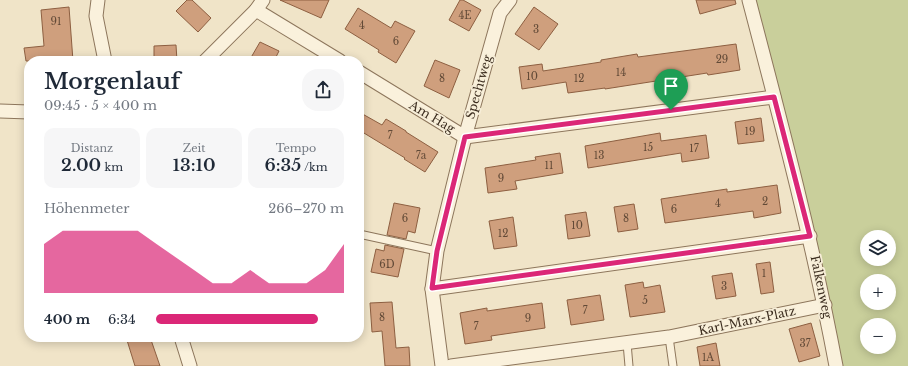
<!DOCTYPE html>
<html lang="de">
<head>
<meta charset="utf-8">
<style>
  :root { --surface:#fff; --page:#f6f6f7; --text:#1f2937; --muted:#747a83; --accent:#db2777 }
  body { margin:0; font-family:"Libre Baskerville",serif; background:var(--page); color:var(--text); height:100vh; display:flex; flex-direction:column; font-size:15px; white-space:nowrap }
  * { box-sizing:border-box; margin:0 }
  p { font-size:13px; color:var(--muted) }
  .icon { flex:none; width:22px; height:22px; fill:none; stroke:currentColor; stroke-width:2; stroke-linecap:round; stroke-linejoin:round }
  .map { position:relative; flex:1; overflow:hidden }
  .side { position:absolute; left:24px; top:56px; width:340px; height:286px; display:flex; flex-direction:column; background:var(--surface); border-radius:16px; box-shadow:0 2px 10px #0003 }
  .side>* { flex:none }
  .controls { position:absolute; left:860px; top:230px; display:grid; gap:8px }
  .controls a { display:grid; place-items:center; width:36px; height:36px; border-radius:50%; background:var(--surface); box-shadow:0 2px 10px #0003; font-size:20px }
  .pin { position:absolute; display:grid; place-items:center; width:34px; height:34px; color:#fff; margin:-41px -17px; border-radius:50% 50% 50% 0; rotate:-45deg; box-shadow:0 0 4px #0007 }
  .pin .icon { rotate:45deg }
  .round { display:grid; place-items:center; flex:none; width:42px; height:42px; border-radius:16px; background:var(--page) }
  .headline { display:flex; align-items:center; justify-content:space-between; height:68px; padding:0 20px }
  h1 { font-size:22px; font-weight:600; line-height:30px }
  .metrics { display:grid; grid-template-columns:repeat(3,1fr); gap:6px; height:68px; padding:4px 20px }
  .metrics div { display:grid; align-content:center; border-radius:10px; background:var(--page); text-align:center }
  .metrics b { font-size:17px; font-weight:600 }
  .metrics small { font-size:11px; font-weight:400 }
  .metrics p { font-size:11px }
  .chart { height:112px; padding:8px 20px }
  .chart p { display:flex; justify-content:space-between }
  .chart svg { width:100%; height:72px; margin-top:4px; fill:var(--accent); opacity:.7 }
  ul { padding:0 20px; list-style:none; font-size:13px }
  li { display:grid; grid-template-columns:64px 48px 1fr; align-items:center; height:30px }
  li i { height:10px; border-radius:5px; background:var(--accent) }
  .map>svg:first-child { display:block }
</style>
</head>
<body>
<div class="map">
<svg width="908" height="366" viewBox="0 0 908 366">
  <rect width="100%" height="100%" fill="#f0e4c8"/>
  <path fill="#c9cf9b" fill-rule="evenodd" d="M749 0H908V366H836ZM867 237H889V259H867ZM867 281H889V303H867ZM867 325H889V347H867Z"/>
  <g fill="#cf9f7d" stroke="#8d5f41">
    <path d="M187 0H192L211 18 198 32 176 11Z"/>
    <path d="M280 0H329L321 18Z"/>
    <path d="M460 0H463L481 10 469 31 449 20Z"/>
    <path d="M696 0H735L736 4 700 14Z"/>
    <path d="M69 7 73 61H26L24 48 44 46 41 10Z"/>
    <path d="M534 7 558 24 539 50 515 34Z"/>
    <path d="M358 8 391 28 395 21 415 31 396 63 378 52 379 50 345 29Z"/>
    <path d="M260 42 279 51 274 61H249Z"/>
    <path d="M736 44 740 70 708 75 707 73 605 89V88L568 93 566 82 522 89 519 67 542 64 543 71 601 62V60L637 54 638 57Z"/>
    <path d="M176 45 177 61H154V46Z"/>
    <path d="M435 60 460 70 449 98 424 86Z"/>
    <path d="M359 112 382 125 386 119 406 131V132L438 152 425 172 404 159 405 158 359 130Z"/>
    <path d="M761 118 764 141 738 144 735 122Z"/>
    <path d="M660 133 661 141 706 135 709 158 682 162 681 153 588 168 585 146Z"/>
    <path d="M560 153 563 173 515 181 517 189 488 193 485 168 536 160 535 157Z"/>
    <path d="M777 185 781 213 754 218 753 211 665 223 661 199 727 189V192Z"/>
    <path d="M394 203 420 208 415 233 408 231 406 239 387 235Z"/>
    <path d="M634 204 638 229 618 232 614 207Z"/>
    <path d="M586 212 590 236 568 239 565 215Z"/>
    <path d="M513 217 517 246 494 249 489 221Z"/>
    <path d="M385 245 404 249 398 277 371 272 376 249 384 251Z"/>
    <path d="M770 262 774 292 761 294 756 264Z"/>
    <path d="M732 273 736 296 716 299 712 276Z"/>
    <path d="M643 282 644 288 660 285 665 312 630 317 625 285Z"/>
    <path d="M600 295 604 320 571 325 567 300Z"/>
    <path d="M392 302 396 348 409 347 410 366H385L382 331 372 332 370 303Z"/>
    <path d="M542 303 545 328 491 336 492 340 465 344 460 313 487 308V311Z"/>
    <path d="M811 323 820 356 799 362 789 329Z"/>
    <path d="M126 337H150L160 366H135Z"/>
    <path d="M716 343 720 366H700L697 347Z"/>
  </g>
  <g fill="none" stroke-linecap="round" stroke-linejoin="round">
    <g stroke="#8d765c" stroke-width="9">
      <g id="lane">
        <path d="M359 234 437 251"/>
        <path d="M669 337 673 366"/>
        <path d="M627 343 629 366"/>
      </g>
    </g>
    <g stroke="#8d765c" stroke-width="15">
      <g id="street">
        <path d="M98 0 96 16 105 61"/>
        <path d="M749 0C781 122 813 243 836 366"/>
        <path d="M256 10 340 61"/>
        <path d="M205 61 256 10 263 0"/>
        <path d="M359 72 465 137 774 97"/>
        <path d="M0 111 29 112"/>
        <path d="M432 289 810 236"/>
        <path d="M181 337 190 366"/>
        <path d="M442 366 432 289 437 251 465 137 500 13 510 0"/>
        <path d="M451 366 669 337 825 305"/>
      </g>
    </g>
    <use href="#lane" stroke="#faf1dc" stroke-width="7"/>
    <use href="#street" stroke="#faf1dc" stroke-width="13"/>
  </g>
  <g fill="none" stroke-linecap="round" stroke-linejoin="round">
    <g stroke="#fff" stroke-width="8">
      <path id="route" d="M774 97 810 236 432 288 437 251 465 137Z"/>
    </g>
    <use href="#route" stroke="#db2777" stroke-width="5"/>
  </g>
  <g text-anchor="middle" stroke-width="3.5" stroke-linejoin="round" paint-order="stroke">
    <g font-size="10" fill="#624a37">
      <text x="465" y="19">4E</text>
      <text x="56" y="25">91</text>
      <text x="362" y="29">4</text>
      <text x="536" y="33">3</text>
      <text x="396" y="45">6</text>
      <text x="722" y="63">29</text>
      <text x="621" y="76">14</text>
      <text x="532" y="80">10</text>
      <text x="442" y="82">8</text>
      <text x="579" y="82">12</text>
      <text x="750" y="135">19</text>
      <text x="390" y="139">7</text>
      <text x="648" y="151">15</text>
      <text x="694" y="152">17</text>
      <text x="421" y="159">7a</text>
      <text x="599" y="159">13</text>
      <text x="549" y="169">11</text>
      <text x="501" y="182">9</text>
      <text x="765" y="205">2</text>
      <text x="718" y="207">4</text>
      <text x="674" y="213">6</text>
      <text x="405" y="222">6</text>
      <text x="626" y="222">8</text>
      <text x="577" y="229">10</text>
      <text x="503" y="237">12</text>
      <text x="387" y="268">6D</text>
      <text x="764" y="277">1</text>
      <text x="724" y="290">3</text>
      <text x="645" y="304">5</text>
      <text x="585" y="314">7</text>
      <text x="382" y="321">8</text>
      <text x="528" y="322">9</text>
      <text x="476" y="330">7</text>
      <text x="805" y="347">37</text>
      <text x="708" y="361">1A</text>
    </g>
    <g font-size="12" fill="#3d2e20" stroke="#f7eed8">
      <text transform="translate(479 87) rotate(-74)" y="4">Spechtweg</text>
      <text transform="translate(432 117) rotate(31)" y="4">Am Hag</text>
      <text transform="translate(821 287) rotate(78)" y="4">Falkenweg</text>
      <text transform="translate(747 321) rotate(-12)" y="4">Karl-Marx-Platz</text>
    </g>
  </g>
</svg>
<div class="controls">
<a><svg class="icon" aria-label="layers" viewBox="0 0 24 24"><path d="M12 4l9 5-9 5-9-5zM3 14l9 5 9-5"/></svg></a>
<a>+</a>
<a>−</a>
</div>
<div class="pin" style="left:671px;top:110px;background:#1e9e55"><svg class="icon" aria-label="arrive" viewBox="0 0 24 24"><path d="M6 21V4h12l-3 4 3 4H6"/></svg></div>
<section class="side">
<div class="headline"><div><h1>Morgenlauf</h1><p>09:45 · 5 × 400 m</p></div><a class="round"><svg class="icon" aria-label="share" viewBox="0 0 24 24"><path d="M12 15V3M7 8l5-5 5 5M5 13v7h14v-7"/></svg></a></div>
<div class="metrics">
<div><p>Distanz</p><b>2.00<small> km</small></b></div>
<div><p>Zeit</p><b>13:10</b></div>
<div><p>Tempo</p><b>6:35<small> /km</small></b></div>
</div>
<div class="chart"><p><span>Höhenmeter</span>266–270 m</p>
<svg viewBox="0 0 160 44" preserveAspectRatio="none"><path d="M0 44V14L10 6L20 6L30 6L40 6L50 6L60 14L70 22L80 30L90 38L100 38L110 30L120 38L130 38L140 38L150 30L160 14V44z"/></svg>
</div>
<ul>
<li><b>400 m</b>6:34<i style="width:86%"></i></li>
</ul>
</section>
</div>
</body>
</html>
